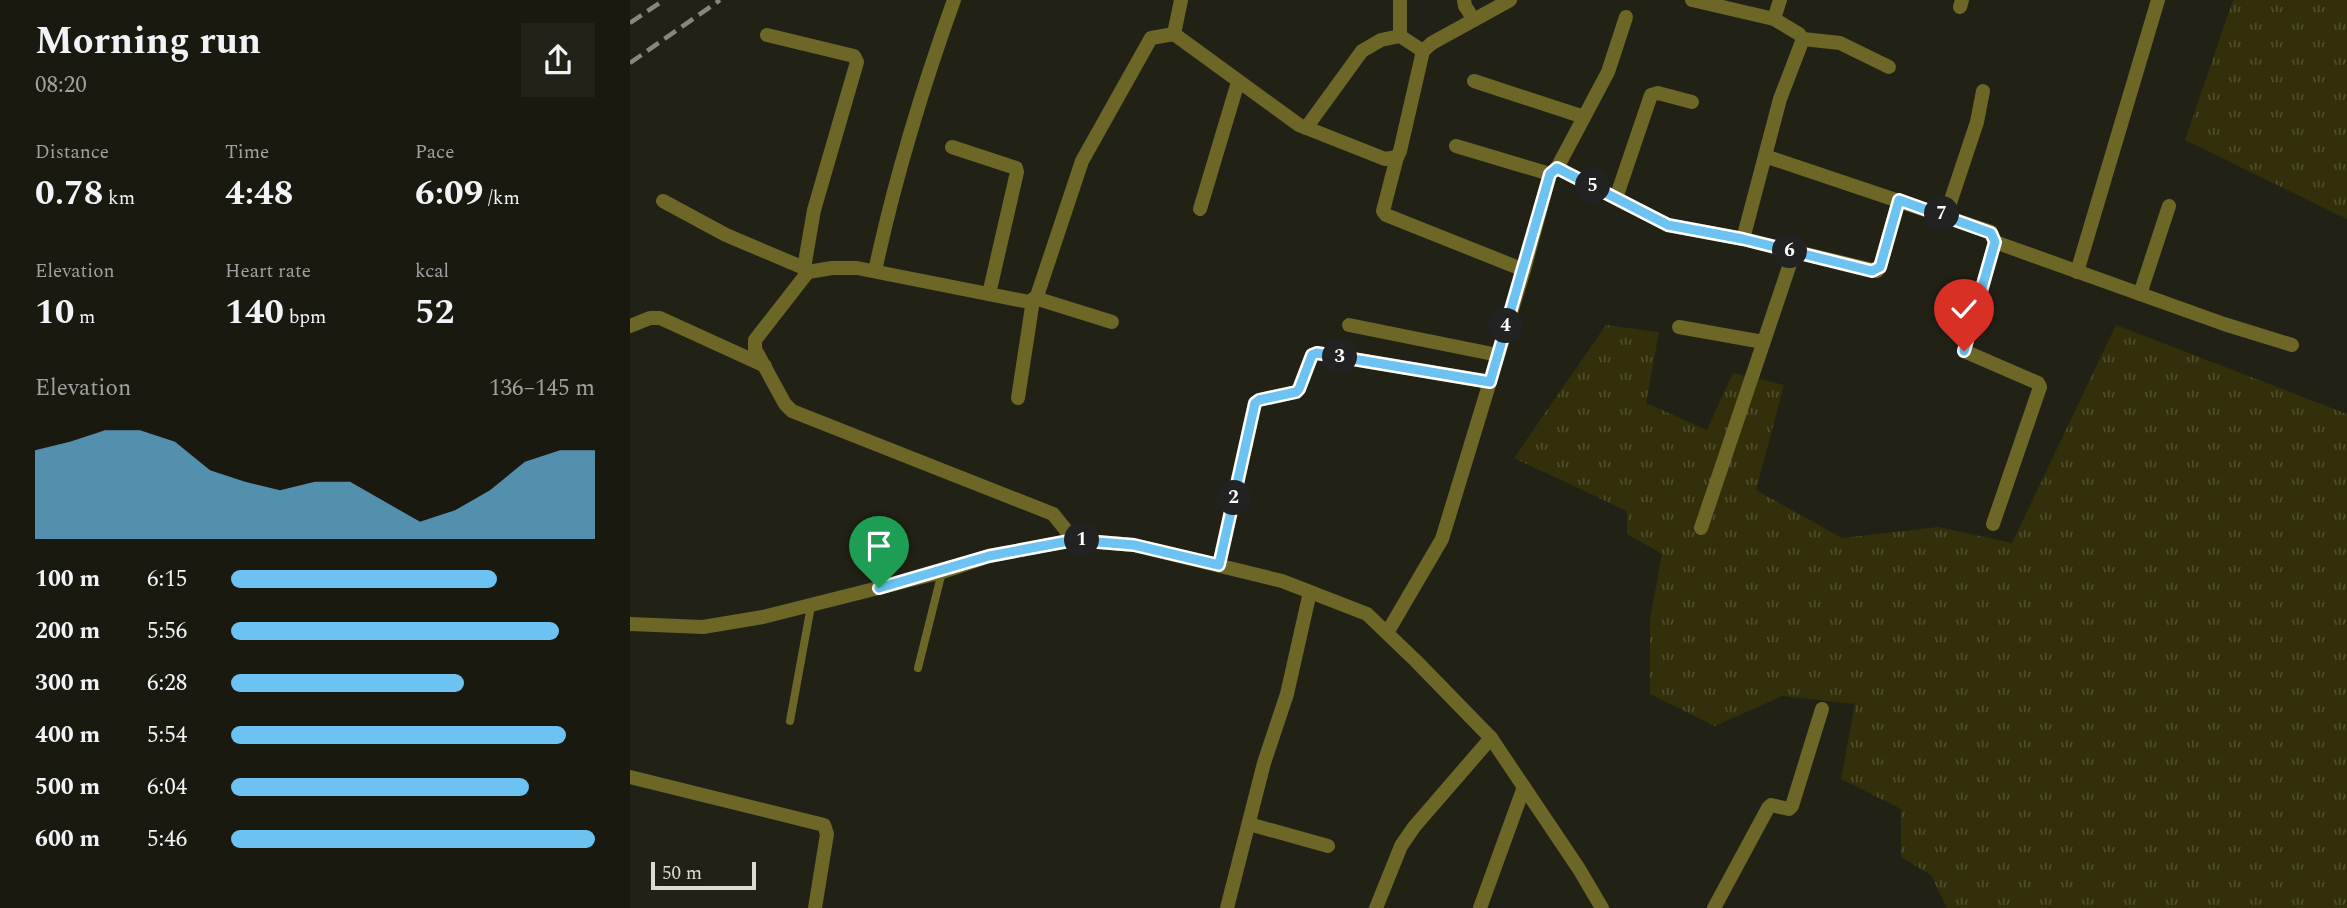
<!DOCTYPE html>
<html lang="en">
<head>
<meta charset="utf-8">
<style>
  :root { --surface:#1a1910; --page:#232219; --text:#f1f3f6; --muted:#9fa09f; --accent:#6cc3f2 }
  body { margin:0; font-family:Spectral,serif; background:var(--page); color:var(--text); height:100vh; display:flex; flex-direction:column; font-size:26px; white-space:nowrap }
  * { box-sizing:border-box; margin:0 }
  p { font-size:23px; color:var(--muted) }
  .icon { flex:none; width:38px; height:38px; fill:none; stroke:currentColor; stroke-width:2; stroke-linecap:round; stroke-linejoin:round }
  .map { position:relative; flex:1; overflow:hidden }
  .drawer { display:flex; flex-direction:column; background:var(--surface); width:630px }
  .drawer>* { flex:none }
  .scale { position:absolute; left:21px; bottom:18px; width:105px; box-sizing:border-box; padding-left:7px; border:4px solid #dcdcd5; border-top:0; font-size:19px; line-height:24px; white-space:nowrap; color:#dcdcd5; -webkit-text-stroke:5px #222116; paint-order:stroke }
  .pin { position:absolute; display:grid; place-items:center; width:60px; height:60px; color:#fff; margin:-72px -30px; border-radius:50% 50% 50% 0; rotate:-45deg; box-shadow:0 0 7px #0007 }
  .pin .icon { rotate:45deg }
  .km { position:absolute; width:35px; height:35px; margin:-18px; border-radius:50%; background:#222; color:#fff; font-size:19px; line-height:35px; text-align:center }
  .round { display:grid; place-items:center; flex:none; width:74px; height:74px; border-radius:0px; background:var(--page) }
  .overview { display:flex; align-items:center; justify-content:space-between; height:119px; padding:0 35px }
  h1 { font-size:38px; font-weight:700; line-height:52px }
  .figures { display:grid; grid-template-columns:repeat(3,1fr); gap:10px; height:119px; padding:7px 35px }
  .figures div { display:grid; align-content:center }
  .figures b { font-size:35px; font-weight:700 }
  .figures small { font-size:19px; font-weight:400 }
  .figures p { font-size:19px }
  .chart { height:196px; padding:14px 35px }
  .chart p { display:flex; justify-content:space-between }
  .chart svg { width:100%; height:126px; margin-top:7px; fill:var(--accent); opacity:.7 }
  ul { padding:0 35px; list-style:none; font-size:23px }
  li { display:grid; grid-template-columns:112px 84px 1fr; align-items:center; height:52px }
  li i { height:18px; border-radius:9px; background:var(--accent) }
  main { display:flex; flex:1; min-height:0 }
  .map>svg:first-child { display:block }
</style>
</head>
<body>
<main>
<section class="drawer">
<div class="overview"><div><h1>Morning run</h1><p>08:20</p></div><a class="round"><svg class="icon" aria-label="share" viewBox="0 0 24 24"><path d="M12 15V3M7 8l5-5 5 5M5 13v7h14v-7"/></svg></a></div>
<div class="figures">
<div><p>Distance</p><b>0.78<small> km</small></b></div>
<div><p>Time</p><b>4:48</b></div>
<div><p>Pace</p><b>6:09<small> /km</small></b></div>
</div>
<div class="figures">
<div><p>Elevation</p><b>10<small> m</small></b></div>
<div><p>Heart rate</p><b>140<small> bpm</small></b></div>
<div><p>kcal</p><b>52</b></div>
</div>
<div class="chart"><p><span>Elevation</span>136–145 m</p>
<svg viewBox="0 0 160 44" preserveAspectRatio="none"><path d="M0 44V13L10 10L20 6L30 6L40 10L50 20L60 24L70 27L80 24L90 24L100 31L110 38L120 34L130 27L140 17L150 13L160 13V44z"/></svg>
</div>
<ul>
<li><b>100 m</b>6:15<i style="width:73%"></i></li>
<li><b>200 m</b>5:56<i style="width:90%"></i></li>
<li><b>300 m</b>6:28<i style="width:64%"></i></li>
<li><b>400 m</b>5:54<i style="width:92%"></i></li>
<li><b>500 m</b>6:04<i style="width:82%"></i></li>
<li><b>600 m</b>5:46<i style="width:100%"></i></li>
</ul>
</section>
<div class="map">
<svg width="1717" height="908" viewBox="0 0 1717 908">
  <defs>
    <pattern id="grass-tufts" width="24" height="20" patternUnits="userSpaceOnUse" patternTransform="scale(1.75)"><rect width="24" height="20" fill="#322f0a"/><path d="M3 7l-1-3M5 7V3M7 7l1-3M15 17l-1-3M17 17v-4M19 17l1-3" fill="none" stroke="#4f4d2d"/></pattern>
  </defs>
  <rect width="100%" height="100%" fill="#222116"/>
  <g fill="url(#grass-tufts)">
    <path d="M1603 0H1717V219L1555 140Z"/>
    <path d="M976 325 1029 332 1016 403 1077 430 1103 373 1154 385 1126 490 1212 538 1308 527 1382 543 1486 325 1717 414V908H1317L1301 875 1271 857V809L1211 779 1225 704 1152 696 1085 726 1020 694V619L1032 554 997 534V511L884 458Z"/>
  </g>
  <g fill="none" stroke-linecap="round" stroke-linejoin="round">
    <g stroke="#6c6627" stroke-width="8">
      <path d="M288 668 312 572"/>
      <path d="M160 721 181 606"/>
    </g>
    <g stroke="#6c6627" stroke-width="14">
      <path d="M770 0V36L793 51"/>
      <path d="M834 0 835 6 844 20"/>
      <path d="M1062 0 1144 19"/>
      <path d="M1330 7 1332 0"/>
      <path d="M544 34 551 0"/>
      <path d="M137 35 224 56 227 62 184 210 174 268"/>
      <path d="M1173 39 1210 43 1259 67"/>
      <path d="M844 81 954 117"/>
      <path d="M676 128 732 51 751 40 770 36"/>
      <path d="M826 146 920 174"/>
      <path d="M322 147 386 168 387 172 359 294"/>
      <path d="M1135 156 1361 232 1365 242 1334 351 1408 383 1410 387 1363 524"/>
      <path d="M767 157 753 211 756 215 894 270"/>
      <path d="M927 168 978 72 996 17"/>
      <path d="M986 198 1021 95 1028 93 1062 102"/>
      <path d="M33 201 96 235 174 268 178 272"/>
      <path d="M570 209 608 82"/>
      <path d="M1316 215 1347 122 1353 91"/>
      <path d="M1113 239 1247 271 1250 267 1269 200"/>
      <path d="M1365 242 1594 324 1662 345"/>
      <path d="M245 271C265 178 292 89 324 0"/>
      <path d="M1447 272 1528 0"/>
      <path d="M1510 294 1539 206"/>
      <path d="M405 298 482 322"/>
      <path d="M719 325 868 355"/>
      <path d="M0 326 20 318H30L135 366"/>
      <path d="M1049 327 1133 342"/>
      <path d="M388 398 403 300"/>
      <path d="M1071 528 1164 252"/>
      <path d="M444 540 423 514 162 411 155 404 125 349V340L178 272 202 268H227L399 302 407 296 452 161 521 38 544 34 669 125 755 159 767 157 770 151 793 51 802 43 880 0"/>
      <path d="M589 565 625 403 629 400 666 392 669 389 682 355 687 353 860 382"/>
      <path d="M757 633 812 539 894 270 920 174 927 168 1038 225 1113 239 1150 99 1173 39 1169 34 1144 19 1150 0"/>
      <path d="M0 777 194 825 197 834 185 908"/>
      <path d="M619 824 698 846"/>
      <path d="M597 908 634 763 657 694 680 592"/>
      <path d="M746 908 771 846 784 827 861 738"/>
      <path d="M850 908 894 787"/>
      <path d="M1084 908 1138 808 1141 805 1159 809 1162 806 1192 709"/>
    </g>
    <path stroke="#6c6627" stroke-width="14" d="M0 624 73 627 133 617 312 572 359 556 444 540 504 545 652 581 737 614 786 661 861 738 949 869 972 908"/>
    <g stroke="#87877e" stroke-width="4.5" stroke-dasharray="14 7" stroke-linecap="butt">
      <path d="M0 23 34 0"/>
      <path d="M0 63 90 0"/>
    </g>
  </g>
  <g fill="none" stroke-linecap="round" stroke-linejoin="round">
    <g stroke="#fff" stroke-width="14">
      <path id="route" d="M249 588 359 556 444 540 504 545 589 565 625 403 629 400 666 392 669 389 682 355 687 353 860 382 920 174 927 168 1038 225 1113 239 1242 271 1250 267 1269 200 1361 233 1365 242 1334 351"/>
    </g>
    <use href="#route" stroke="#6cc3f2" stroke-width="9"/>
  </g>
</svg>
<div class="scale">50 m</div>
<div class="pin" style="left:249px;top:588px;background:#1e9e55"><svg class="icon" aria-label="arrive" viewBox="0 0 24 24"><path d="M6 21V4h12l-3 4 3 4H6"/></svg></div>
<div class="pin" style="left:1334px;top:351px;background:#d93025"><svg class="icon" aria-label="check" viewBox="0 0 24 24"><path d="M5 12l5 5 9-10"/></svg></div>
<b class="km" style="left:452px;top:540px">1</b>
<b class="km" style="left:604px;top:498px">2</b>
<b class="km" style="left:710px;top:357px">3</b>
<b class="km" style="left:876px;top:326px">4</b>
<b class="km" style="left:963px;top:186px">5</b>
<b class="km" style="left:1160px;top:251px">6</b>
<b class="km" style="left:1312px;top:214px">7</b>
</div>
</main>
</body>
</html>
